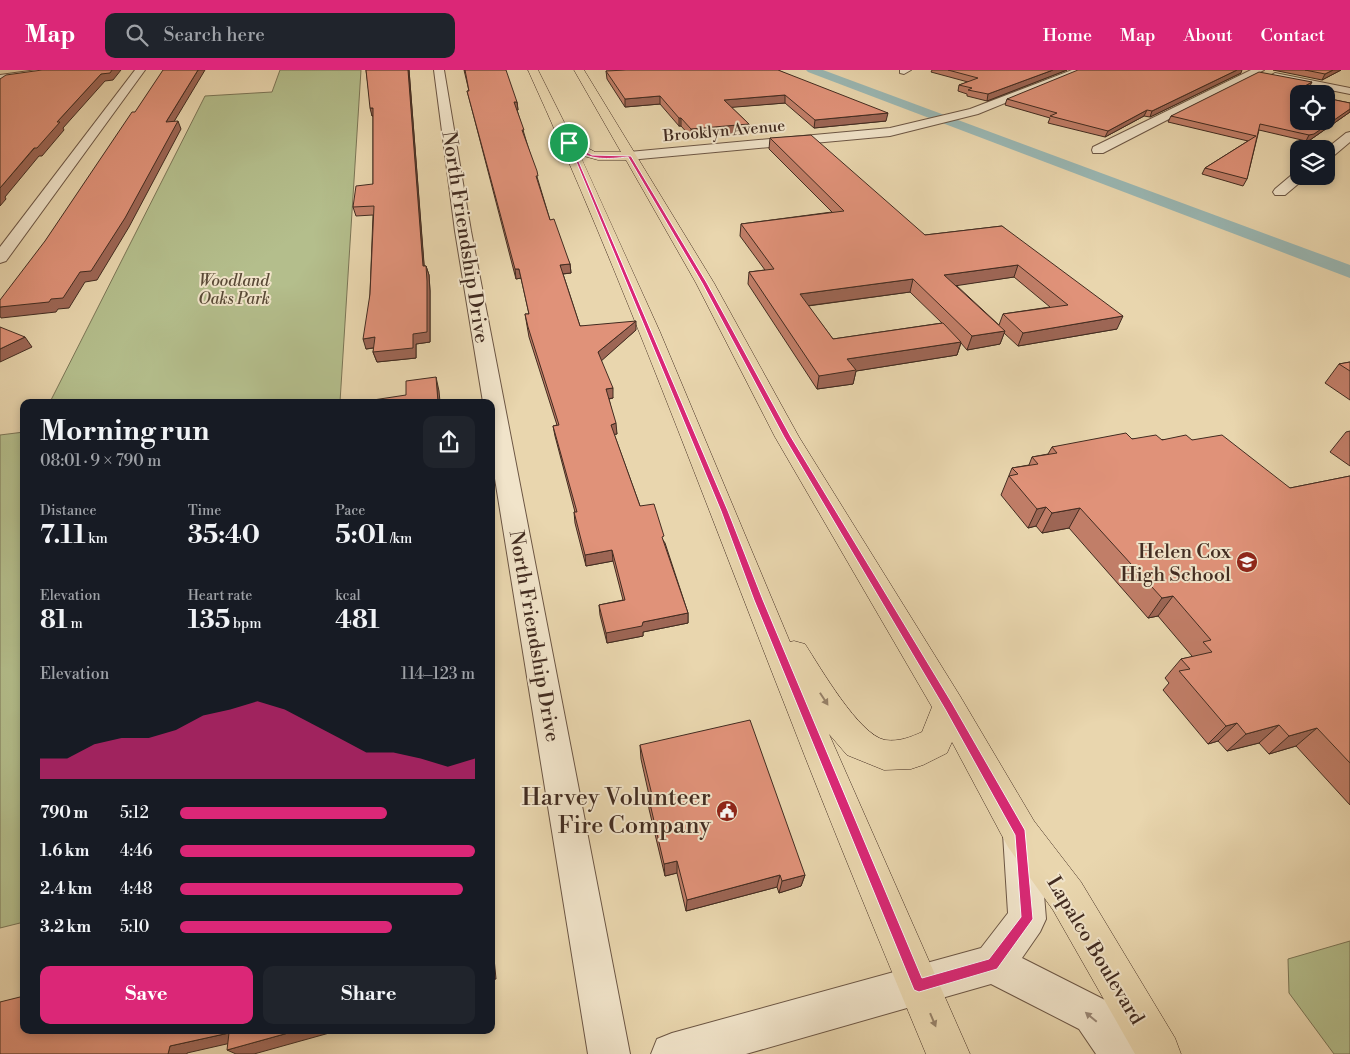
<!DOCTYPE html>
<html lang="en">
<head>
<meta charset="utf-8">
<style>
  :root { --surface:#171b24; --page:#20242c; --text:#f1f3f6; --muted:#9ea1a6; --accent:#db2777 }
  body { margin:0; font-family:"Libre Bodoni",serif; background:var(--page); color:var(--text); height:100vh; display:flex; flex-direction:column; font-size:19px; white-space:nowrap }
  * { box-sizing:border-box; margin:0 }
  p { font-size:16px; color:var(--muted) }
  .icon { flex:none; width:28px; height:28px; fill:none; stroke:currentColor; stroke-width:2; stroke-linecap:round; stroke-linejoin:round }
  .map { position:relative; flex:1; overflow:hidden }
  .details { position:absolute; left:20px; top:329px; width:475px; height:635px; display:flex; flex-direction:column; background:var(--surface); border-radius:10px; box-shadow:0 2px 8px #0003 }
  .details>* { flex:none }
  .controls { position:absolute; left:1290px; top:15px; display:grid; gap:10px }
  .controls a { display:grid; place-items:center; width:45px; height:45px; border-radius:10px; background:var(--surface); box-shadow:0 2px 8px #0003; font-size:25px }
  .pin { position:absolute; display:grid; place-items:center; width:42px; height:42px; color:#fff; margin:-21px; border:2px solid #fff; border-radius:50%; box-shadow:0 1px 5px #0007 }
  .round { display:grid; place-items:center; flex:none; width:52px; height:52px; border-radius:10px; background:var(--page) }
  .head { display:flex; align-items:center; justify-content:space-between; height:85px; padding:0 20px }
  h1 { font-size:28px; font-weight:700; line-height:38px }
  .figures { display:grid; grid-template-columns:repeat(3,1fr); gap:8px; height:85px; padding:5px 20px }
  .figures div { display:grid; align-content:center }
  .figures b { font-size:25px; font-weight:700 }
  .figures small { font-size:14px; font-weight:400 }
  .figures p { font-size:14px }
  .chart { height:140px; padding:10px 20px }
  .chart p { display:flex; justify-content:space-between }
  .chart svg { width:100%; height:90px; margin-top:5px; fill:var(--accent); opacity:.7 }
  .primary-button { display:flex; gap:10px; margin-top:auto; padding:10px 20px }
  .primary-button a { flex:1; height:58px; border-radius:10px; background:var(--accent); color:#fff; font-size:20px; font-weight:700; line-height:58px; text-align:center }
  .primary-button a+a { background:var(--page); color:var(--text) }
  ul { padding:0 20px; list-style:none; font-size:16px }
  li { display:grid; grid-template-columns:80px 60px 1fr; align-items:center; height:38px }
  li i { height:12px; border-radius:6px; background:var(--accent) }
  header { display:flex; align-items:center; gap:30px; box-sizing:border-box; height:70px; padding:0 25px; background:var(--accent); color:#fff }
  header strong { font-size:24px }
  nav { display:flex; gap:28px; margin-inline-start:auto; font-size:18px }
  .search { width:350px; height:45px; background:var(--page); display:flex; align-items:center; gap:12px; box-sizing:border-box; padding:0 18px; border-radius:10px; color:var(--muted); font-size:19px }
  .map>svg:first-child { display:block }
</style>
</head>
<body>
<header>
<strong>Map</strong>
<div class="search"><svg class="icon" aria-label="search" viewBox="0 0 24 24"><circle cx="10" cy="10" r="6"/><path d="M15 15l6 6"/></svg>Search here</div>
<nav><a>Home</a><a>Map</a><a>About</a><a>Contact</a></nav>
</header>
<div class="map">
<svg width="1350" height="984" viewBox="0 0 1350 984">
  <rect width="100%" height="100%" fill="#e9d6ae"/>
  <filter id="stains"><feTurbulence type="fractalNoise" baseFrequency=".004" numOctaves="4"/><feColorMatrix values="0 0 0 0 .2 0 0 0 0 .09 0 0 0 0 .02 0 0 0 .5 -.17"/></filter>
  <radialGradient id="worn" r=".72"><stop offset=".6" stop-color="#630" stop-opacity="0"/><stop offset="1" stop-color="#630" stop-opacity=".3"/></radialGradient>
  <g fill="#b4be8c" stroke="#7b7556">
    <path d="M280 0H361L340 332H50L205 26 272 22Z"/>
    <path d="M24 362V852L0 858V365Z"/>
    <path d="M1350 871V984H1334L1289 923 1288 889Z"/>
  </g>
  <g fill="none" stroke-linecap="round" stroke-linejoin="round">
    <path fill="#9ab7b3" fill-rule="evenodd" d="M806 0H823L1350 195V208L808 2Z"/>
    <g stroke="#6c5644" stroke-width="2">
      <g id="street">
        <path d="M37 0H66L61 3 0 11V5Z"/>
        <path d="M135 0H145L6 191 0 193V177Z"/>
        <path d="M434 0H444L471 161 630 984H588L491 384V332H483L455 161Z"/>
        <path d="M900 0H911L904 4 900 3Z"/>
        <path d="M1072 0H1086L978 44 890 66 629 90 622 86 629 82 890 58 970 39Z"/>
        <path d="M1251 0H1264L1103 83H1093L1092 80 1093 77Z"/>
        <path d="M1275 3 1350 18V24L1271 8 1270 6Z"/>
        <path d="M1350 62V72L1331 88 1326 89V79L1346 63Z"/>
        <path d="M1299 102V106H1306L1304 109 1285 125H1275L1273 122 1275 119 1294 103Z"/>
        <path d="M1021 747 1033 752 1039 764 1046 849 1040 862 1022 888 1107 931 1137 969 1143 984H1096L1079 959 991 914 746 984H651L657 969 672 963 981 878 1008 843 1003 764 1009 752Z"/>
      </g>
    </g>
    <g stroke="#422c21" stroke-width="1">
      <path id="primary" d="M528 0H538L573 70 595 82H621L574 0H584L714 213 799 367 960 626 1034 751 1081 812 1175 968 1181 984H1135L1053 840 1008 777 952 672 947 683 923 695 911 699 884 700 847 685 829 664 970 984H926C879 871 832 757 788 643 703 427 624 211 528 0ZM580 85 598 90H626L696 213 775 367 932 637 922 662C911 667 899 672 885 670 859 665 820 597 805 574L794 571 790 572 660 262Z"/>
    </g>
    <use href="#street" fill="#f1e4ca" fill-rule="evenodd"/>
    <use href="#primary" fill="#e9d6ae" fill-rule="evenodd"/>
  </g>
  <g fill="#c17e68" stroke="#422c21" fill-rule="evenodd">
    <path d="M366 0H409L424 196H426L429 205 430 221V272L416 274V288L377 292 373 282 374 278 366 279 370 224 373 145 356 146 353 137 373 114V46H372Z"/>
    <path d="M464 0 517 32 518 40H517L550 150 570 194 571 203 563 204 580 256 636 260 601 290 613 328 609 329 617 364H614L640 436 665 473 688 543V553L643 562V566L607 573 600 545 599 535 623 530 613 491 586 496 575 453 574 442H575L555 366 553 356 557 355 529 267 525 244H529L521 208 516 209 469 28 467 21H469Z"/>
    <path d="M778 0 886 51 814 58 785 33 731 37 749 54 748 62 691 67 681 56H679L660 34 625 37 607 9 606 1Z"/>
    <path d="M932 0H1067L987 31 967 26V24L958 21 959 15 968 12 931 2Z"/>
    <path d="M1273 0H1341L1322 10Z"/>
    <path d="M1241 3 1150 47 1144 46 1105 67 1048 53 1050 48 1005 35 1007 29Z"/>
    <path d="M1309 18 1299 23 1350 33V42L1310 70 1306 71 1259 60 1247 109 1243 116 1202 104 1205 98 1248 71 1168 52 1171 46Z"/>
    <path d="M770 68 925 165 1002 156 1117 259 1018 276 1004 263 1000 274 967 280 961 273 957 285 856 301 853 314 817 319 748 214 749 202 765 200 740 166 741 154 832 142 769 79ZM1014 207 1050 237 1003 244 999 255 956 215ZM910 222 942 253 833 269 808 236Z"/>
    <path d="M1350 292V330L1325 313 1339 294Z"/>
    <path d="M1350 361V396L1330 382 1346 362Z"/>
    <path d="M1132 369 1192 370 1290 418 1350 406V735L1296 676 1269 684 1259 673 1227 681 1218 671 1208 674 1163 620 1169 613 1165 608 1181 589 1191 587 1192 586 1158 546 1148 548 1069 458 1042 463 1036 456 1028 458 1001 425 1012 398 1029 395 1032 387 1048 384 1052 377Z"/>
    <path d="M640 675 805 805 801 816 779 823 777 817 686 841 677 803 665 806 649 739 648 725H649L641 689Z"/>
  </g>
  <g fill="#9d6655" stroke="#422c21">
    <path d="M112 0H121L113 10 105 11 63 58 64 60 42 86H39L5 127 6 129 0 136V118L57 52 101 4Z"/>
    <path d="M198 0H205L169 60 166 52Z"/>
    <path d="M408 0H409L425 206 423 196Z"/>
    <path d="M1053 0H1067L987 31 988 24Z"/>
    <path d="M1237 0H1242L1241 3 1150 47 1152 41Z"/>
    <path d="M1333 0H1341L1322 10 1325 4Z"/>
    <path d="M1312 12 1309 18 1291 27 1294 22Z"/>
    <path d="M785 25V33L724 38V30Z"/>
    <path d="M660 26V34L625 37V29Z"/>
    <path d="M514 32H517L518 40H515Z"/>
    <path d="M370 38H373L375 45 372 46Z"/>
    <path d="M1350 39V42L1310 70 1306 71 1309 65Z"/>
    <path d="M1147 40 1144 46 1105 67 1108 61Z"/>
    <path d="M888 43 886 51 814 58 815 50Z"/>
    <rect x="679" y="48" width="2" height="8"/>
    <path d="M178 51 181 59 129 157 97 210 85 212 69 238 58 239 56 242 1 248 0 246V237L51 229Z"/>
    <path d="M749 54 748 62 691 67V59Z"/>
    <path d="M570 194 571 203 561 204 560 195Z"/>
    <path d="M1018 195 1014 207 941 218 944 205Z"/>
    <path d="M426 196 429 205 430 221V272L416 274V288L377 292 373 282 413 264Z"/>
    <path d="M515 199H519L521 208 516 209Z"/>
    <path d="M913 209 910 222 798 237 800 224Z"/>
    <path d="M1123 246 1117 259 1018 276 1023 263Z"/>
    <path d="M636 251V260L599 293 598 282Z"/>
    <path d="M1005 261 1000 274 967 280 972 266Z"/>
    <path d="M25 267 32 277 0 292V279Z"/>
    <path d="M375 267 378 277 366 279 363 269Z"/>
    <path d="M961 272 957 285 856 301 853 314 817 319 819 306 847 289Z"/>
    <path d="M436 307 439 321 440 332H438Z"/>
    <path d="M613 318V328L607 329 606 319Z"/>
    <path d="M616 353 617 364 611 365V355Z"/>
    <path d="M1046 437 1036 456 1028 458 1037 439Z"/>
    <path d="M1080 438 1069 458 1042 463 1052 443Z"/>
    <path d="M612 480 613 491 586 496 585 485Z"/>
    <path d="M1173 526 1158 546 1148 548 1162 528Z"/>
    <path d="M688 543V553L643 562V566L607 573 606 563 643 552Z"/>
    <path d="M1237 653 1218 671 1208 674 1226 656Z"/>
    <path d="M1279 655 1259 673 1227 681 1246 664Z"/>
    <path d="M1317 658 1296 676 1269 684 1289 666Z"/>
    <path d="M677 791V803L665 806 664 794Z"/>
    <path d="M780 805 777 817 686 841 687 830Z"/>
    <path d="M805 805 801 816 779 823 782 811Z"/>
    <path d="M491 857 496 909 491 910Z"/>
    <path d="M299 960H340L254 984H236L227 980Z"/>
    <path d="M229 963 244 970 187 983V984H168L170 976Z"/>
  </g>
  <g fill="#e09279" stroke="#422c21">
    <path d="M42 0H112L110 3 101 4 57 52H60L37 78H34L0 118V9L6 5Z"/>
    <path d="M163 0H198L166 52 178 51 125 148 91 201 80 202 63 228 51 229 49 232 0 237V230L45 171 132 42H135Z"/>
    <path d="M366 0H408L423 196H426L427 211V262L413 264V278L373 282 375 267 363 269 370 224 374 136 353 137 356 116 373 114V38H370Z"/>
    <path d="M465 0H506L517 32H514L524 60H522L537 101 538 106H536L550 150 554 149 570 194 560 195 580 256 636 251 598 282 613 318 606 319 616 353 611 355 640 436 654 434 664 466 662 467 688 543 643 552 642 556 606 563 599 535 625 530 612 480 585 485 574 442H577L553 356 559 355 528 257 525 244H529L519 199H515L467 21H469Z"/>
    <path d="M626 0H778L888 43 815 50 785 25 724 30 749 54 691 59 681 48H679L660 26 625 29 606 1Z"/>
    <path d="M948 0H1053L988 24 968 20 972 18 959 15 978 8Z"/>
    <path d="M1078 0H1237L1152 41 1147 40 1108 61 1050 46 1057 43 1007 29Z"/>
    <path d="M1305 0H1333L1325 4Z"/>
    <path d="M1259 2 1312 12 1294 22 1304 24H1299V51H1326V28L1350 33V39L1314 64 1309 65 1260 54 1247 109 1205 98 1256 66 1171 46Z"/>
    <path d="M811 65 925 165 1002 156 1123 246 1023 263 1003 244 1068 235 1018 195 944 205 1005 261 972 266 913 209 800 224 833 269 943 253 961 272 847 289 856 300 819 306 749 202 774 199 741 154 844 141 770 68Z"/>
    <path d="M0 257 25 267 0 279Z"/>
    <path d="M1350 292V301L1339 294Z"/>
    <path d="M436 307 438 332H360L406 325V311Z"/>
    <path d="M1126 363 1132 369 1156 365 1162 370 1186 365 1192 370 1222 365 1290 418 1350 406V693L1317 658 1289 666 1279 655 1246 664 1237 653 1226 656 1179 601 1190 599 1181 589 1212 582 1203 572 1211 570 1173 526 1162 528 1080 438 1052 443 1046 437 1037 439 1009 406 1018 404 1012 398 1038 394 1032 387 1057 383 1052 377Z"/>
    <path d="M750 650 805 805 782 811 780 805 687 830 677 791 664 794 648 725H652L640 675Z"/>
    <path d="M24 926V960H299L227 980 229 963 170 976 168 984H0V932Z"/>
  </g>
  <defs><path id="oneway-solid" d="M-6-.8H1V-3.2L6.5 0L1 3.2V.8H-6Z" transform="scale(1.25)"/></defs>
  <g fill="#968168">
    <use href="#oneway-solid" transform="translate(824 629) rotate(57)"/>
    <use href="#oneway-solid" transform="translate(933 950) rotate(67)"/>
  </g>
  <use fill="#9a8876" href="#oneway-solid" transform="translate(1091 947) rotate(-140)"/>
  <path fill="#db2777" stroke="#fff" fill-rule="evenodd" d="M568 72 592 85 631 86 707 213 791 367 952 633 1025 760 1033 849 997 899 919 922 914 920 754 530 721 441ZM573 78C590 91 608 89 628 87L702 213 784 367 945 639 1015 765 1021 847 989 889 922 908 763 530 728 441Z"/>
  <defs>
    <g id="school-disc" transform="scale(1.125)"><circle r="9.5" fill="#8f2418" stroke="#f1e4ca"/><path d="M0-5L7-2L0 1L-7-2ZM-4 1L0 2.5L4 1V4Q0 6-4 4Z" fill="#fff"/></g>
    <g id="civic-disc" transform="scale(1.125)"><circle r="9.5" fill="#8f2418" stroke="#f1e4ca"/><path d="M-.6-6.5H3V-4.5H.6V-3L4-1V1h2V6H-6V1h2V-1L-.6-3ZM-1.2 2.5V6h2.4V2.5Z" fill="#fff"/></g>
  </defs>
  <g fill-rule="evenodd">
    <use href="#school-disc" x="1247" y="492"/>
    <use href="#civic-disc" x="727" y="741"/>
  </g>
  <g text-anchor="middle" stroke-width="4" stroke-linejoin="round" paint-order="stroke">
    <g font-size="16" fill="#422c21" stroke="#f1e4ca">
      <text transform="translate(724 60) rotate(-5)" y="6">Brooklyn Avenue</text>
    </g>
    <g font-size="16" font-style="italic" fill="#594936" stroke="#f1e4ca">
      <text x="234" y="216">Woodland<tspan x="234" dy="18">Oaks Park</tspan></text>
    </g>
    <g font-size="20" fill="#422c21" stroke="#f1e4ca">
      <text transform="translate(466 167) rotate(81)" y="7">North Friendship Drive</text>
      <text transform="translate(535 566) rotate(80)" y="7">North Friendship Drive</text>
      <text transform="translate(1096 880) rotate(59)" y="7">Lapalco Boulevard</text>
    </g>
    <g font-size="20" fill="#422c21" stroke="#f1e4ca" text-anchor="end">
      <text x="1231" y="488">Helen Cox<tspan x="1231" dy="23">High School</tspan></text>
    </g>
    <g font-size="24" fill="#422c21" stroke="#f1e4ca" text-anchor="end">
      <text x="711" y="735">Harvey Volunteer<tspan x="711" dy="28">Fire Company</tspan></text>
    </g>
  </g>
  <rect width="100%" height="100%" filter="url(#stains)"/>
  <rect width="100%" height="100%" fill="url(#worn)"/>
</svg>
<div class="controls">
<a><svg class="icon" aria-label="locate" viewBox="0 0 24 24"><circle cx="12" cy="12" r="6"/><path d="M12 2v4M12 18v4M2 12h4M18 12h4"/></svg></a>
<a><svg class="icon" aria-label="layers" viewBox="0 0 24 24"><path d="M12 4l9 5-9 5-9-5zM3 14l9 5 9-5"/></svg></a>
</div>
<div class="pin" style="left:569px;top:73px;background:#1e9e55"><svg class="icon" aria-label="arrive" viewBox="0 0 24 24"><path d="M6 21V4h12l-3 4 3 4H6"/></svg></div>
<section class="details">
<div class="head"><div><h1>Morning run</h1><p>08:01 · 9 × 790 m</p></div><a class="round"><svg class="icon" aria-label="share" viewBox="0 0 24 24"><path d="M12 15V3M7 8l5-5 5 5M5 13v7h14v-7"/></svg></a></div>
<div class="figures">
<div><p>Distance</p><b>7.11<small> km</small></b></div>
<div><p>Time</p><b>35:40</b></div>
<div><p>Pace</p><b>5:01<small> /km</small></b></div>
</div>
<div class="figures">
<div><p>Elevation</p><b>81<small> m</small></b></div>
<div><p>Heart rate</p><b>135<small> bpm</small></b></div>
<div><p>kcal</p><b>481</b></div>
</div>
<div class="chart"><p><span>Elevation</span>114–123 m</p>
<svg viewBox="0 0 160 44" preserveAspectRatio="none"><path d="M0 44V34L10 34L20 27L30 24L40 24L50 20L60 13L70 10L80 6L90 10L100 17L110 24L120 31L130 31L140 34L150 38L160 34V44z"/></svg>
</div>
<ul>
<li><b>790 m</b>5:12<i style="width:70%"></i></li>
<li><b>1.6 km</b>4:46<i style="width:100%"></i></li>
<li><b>2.4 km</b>4:48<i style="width:96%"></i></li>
<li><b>3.2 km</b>5:10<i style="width:72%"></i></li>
</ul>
<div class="primary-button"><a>Save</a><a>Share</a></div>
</section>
</div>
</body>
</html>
